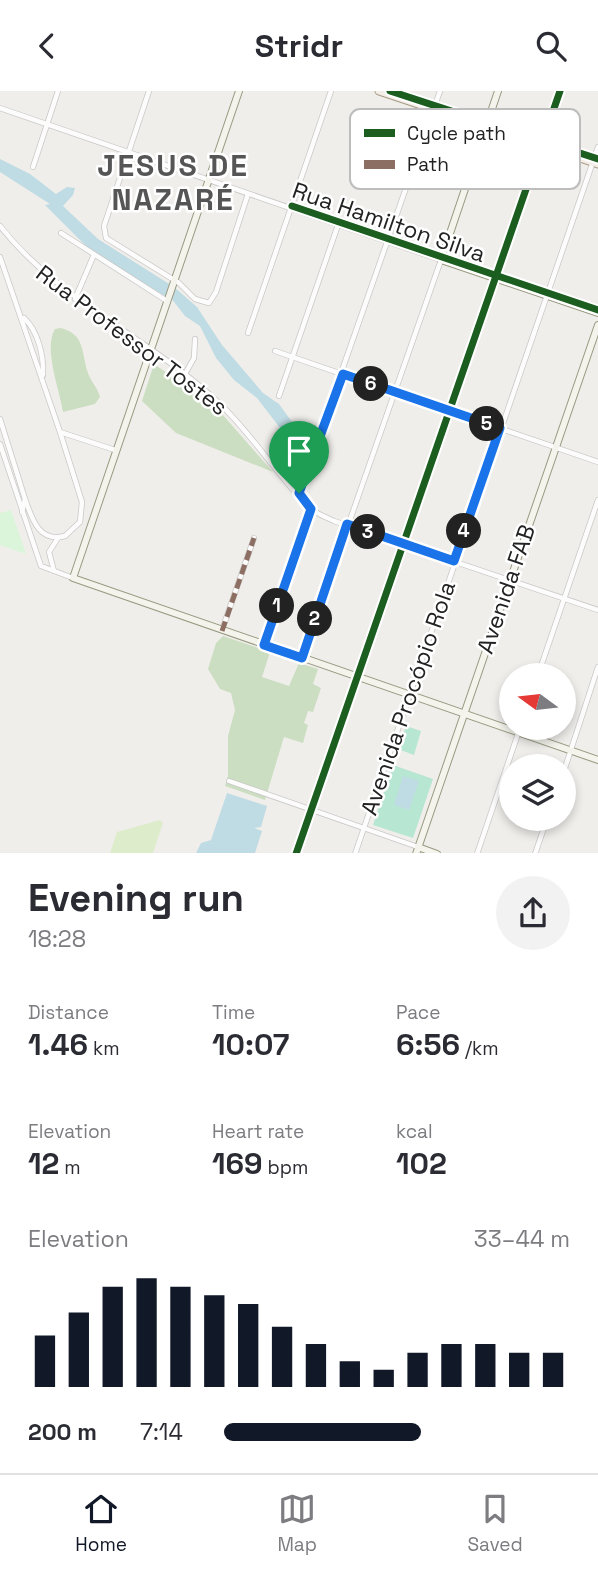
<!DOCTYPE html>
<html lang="en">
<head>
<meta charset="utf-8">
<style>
  :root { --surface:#fff; --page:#f2f2f3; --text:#2b2b33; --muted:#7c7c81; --line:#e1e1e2; --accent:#111827 }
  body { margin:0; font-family:"Space Grotesk",sans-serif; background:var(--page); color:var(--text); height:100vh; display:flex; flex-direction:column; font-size:26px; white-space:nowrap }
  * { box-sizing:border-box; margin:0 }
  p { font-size:23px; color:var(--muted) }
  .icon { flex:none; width:38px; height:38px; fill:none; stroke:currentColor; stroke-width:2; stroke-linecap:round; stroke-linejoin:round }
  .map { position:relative; height:762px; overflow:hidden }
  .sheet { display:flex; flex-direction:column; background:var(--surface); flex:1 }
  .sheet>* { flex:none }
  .needle { width:46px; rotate:285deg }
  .buttons { position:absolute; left:499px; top:572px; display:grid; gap:14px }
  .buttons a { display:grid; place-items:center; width:77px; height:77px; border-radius:50%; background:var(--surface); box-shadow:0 4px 10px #0003; font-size:35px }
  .pin { position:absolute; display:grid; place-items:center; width:60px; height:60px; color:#fff; margin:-72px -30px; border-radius:50% 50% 50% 0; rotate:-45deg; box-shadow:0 0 7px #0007 }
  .pin .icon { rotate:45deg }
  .km { position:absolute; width:35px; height:35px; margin:-18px; border-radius:50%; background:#222; color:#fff; font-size:19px; line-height:35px; text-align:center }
  .round { display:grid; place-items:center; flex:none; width:74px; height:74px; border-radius:37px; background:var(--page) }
  .headline { display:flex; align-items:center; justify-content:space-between; height:119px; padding:0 28px }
  h1 { font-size:38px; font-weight:700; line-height:52px }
  .stats { display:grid; grid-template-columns:repeat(3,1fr); gap:10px; height:119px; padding:7px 28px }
  .stats div { display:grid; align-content:center }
  .stats b { font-size:30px; font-weight:700 }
  .stats small { font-size:19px; font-weight:400 }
  .stats p { font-size:19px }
  .chart { height:196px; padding:14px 28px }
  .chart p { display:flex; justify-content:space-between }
  .chart svg { width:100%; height:126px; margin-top:7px; stroke:var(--accent); stroke-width:6 }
  ul { padding:0 28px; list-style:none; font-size:23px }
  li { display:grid; grid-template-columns:112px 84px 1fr; align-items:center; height:52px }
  li i { height:18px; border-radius:9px; background:var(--accent) }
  header { display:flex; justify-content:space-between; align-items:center; height:91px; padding:0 28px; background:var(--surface); font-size:32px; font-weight:700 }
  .tabs { display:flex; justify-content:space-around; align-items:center; height:98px; border-top:2px solid var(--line); background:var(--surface); font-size:19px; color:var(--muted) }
  .tabs a { display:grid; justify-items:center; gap:4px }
  .tabs .selected { color:var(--accent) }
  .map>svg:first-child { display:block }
</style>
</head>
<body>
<header><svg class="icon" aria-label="back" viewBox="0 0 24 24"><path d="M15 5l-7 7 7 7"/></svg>Stridr<svg class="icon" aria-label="search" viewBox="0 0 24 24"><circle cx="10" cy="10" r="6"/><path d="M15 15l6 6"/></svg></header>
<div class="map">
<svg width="598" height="763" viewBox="0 0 598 763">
  <rect width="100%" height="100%" fill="#f0eeeb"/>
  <path fill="#ddeccb" d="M160 729 163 732 153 762H110L117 741Z"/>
  <g fill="#cbdec1">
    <path d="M61 237C86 244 81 262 88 282 91 291 98 297 100 306L95 313 63 321C60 300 43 257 55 238Z"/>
    <path d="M154 273 215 315 273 381 176 342 142 310Z"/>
    <path d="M223 545 270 561 262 586 289 595 299 572 318 578 313 593 321 597 313 621 308 620 304 632 308 634 303 652 284 646 265 709 225 695 228 685V645L235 619 231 602 220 598 208 578 216 552Z"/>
  </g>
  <path fill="#daf5da" d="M11 419 26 463 0 454V422Z"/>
  <g fill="#b7e6d2">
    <path d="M406 635 421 640 414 664 398 658Z"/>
    <path d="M393 674 433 688 413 747 373 734Z"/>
  </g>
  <g fill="#bfdbe3">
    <path d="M0 68 30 83 56 103 67 96 75 97 73 104 63 115 98 148 174 196 197 216 222 254 263 302 279 313 300 342V353L314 357 313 361 295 358 293 348 280 337 257 307 234 289 216 267 200 235 185 225 171 207 153 200 92 161 45 114 50 113 0 81Z"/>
    <path d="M403 685 419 690 409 719 394 714Z"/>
    <path d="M227 702 267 715 261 736 254 737 262 740 255 762H196L201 752 211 749Z"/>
  </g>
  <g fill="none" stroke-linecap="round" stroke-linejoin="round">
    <g stroke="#c9c8c7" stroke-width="6">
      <g id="street">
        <path d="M149 0 104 135 106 147 179 192 195 208 209 212 216 201 248 103"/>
        <path d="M0 17 441 169 302 566"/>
        <path d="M33 76 58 0"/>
        <path d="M0 135C60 211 150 247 219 312 253 344 278 386 310 417 316 423 326 426 334 430L598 519"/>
        <path d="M61 142 167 210"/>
        <path d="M0 166 60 341 115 359"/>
        <path d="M75 208 93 166"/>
        <path d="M24 227C38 240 44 265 43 284"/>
        <path d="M248 242 331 0"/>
        <path d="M275 260 598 371"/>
        <path d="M185 283 194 267 195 248"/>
        <path d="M279 305 338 134"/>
        <path d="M0 328 25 408 22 421"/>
        <path d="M0 353 41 475 73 487"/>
        <path d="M299 402 440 0"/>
        <path d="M25 408C32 428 39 452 65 445L80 431 82 411 60 341"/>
        <path d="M54 480 49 461 58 447"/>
        <path d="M222 539 254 447"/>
        <path d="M264 553 311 418"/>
        <path d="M538 584 598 409"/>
        <path d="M564 680 598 576"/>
        <path d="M229 690 418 756"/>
        <path d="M296 763 560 0"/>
        <path d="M355 763 598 56"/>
        <path d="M477 763 520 637"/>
        <path d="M535 763 547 728"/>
      </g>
    </g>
    <g stroke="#999a82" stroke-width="8">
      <g id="secondary">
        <path d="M239 0 73 487 598 669"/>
        <path d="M498 0 441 169 598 222"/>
        <path d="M418 756 437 763"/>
        <path d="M416 763 598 234"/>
      </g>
    </g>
    <g stroke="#a79c86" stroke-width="9">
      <path id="primary" d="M379 0 598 73"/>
    </g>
    <use href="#street" stroke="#fdfcfc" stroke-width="4.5"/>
    <use href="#secondary" stroke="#f4f4ed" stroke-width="6"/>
    <use href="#primary" stroke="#f3ede7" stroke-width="7"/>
    <path stroke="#8d6e63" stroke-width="5" stroke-dasharray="10 5" stroke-linecap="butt" d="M222 540 254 447"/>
    <g stroke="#fff" stroke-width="11">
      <g id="cycleway">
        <path d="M390 0 598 68"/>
        <path d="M292 115 598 219"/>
        <path d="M296 763 560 0"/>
      </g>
    </g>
    <use href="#cycleway" stroke="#1b5e20" stroke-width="7"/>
  </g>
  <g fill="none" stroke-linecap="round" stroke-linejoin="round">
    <g stroke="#fff" stroke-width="14">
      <path id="route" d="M343 283 500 337 454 470 347 433 302 567 264 554 311 418 299 402Z"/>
    </g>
    <use href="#route" stroke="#1a73e8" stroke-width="9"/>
  </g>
  <g text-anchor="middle" stroke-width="5" stroke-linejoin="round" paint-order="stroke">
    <g font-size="23" fill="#222" stroke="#fff">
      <text transform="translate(389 131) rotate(19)" y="8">Rua Hamilton Silva</text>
      <text transform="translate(132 249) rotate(37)" y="8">Rua Professor Tostes</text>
      <text transform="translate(506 498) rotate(-71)" y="8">Avenida FAB</text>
      <text transform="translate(408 607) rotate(-71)" y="8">Avenida Procópio Rola</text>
    </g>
    <g font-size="30" font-weight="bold" letter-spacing="2" fill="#555" stroke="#fff">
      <text x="173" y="85">JESUS DE<tspan x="173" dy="34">NAZARÉ</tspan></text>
    </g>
  </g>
  <rect x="350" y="18" width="230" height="80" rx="10" fill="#fff" stroke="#bdbdbd" stroke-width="2"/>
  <rect x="364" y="38" width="31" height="8" fill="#1b5e20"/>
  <rect x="364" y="69" width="31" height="9" fill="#8d6e63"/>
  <g font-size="19" fill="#222">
    <text x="407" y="49">Cycle path</text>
    <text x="407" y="80">Path</text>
  </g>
</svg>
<div class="buttons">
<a><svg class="needle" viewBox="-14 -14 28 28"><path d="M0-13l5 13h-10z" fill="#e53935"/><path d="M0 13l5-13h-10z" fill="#7c7c81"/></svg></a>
<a><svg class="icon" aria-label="layers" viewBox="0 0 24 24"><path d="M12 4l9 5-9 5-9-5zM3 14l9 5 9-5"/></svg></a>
</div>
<div class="pin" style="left:299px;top:402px;background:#1e9e55"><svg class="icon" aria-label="arrive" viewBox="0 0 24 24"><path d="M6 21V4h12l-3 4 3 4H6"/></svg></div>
<b class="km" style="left:277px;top:515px">1</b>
<b class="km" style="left:315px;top:528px">2</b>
<b class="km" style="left:368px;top:441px">3</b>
<b class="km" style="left:464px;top:440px">4</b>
<b class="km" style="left:487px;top:333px">5</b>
<b class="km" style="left:371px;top:293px">6</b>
</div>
<section class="sheet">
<div class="headline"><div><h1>Evening run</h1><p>18:28</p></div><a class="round"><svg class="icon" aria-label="share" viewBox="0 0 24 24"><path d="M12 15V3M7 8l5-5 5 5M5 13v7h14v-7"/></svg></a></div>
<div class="stats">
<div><p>Distance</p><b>1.46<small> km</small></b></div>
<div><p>Time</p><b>10:07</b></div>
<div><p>Pace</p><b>6:56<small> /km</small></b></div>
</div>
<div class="stats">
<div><p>Elevation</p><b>12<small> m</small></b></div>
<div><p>Heart rate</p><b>169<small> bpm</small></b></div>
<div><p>kcal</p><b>102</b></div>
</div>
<div class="chart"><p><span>Elevation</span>33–44 m</p>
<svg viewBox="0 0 160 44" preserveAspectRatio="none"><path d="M5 44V26M15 44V18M25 44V9M35 44V6M45 44V9M55 44V12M65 44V15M75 44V23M85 44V29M95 44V35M105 44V38M115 44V32M125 44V29M135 44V29M145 44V32M155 44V32"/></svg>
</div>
<ul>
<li><b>200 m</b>7:14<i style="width:57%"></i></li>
</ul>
</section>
<nav class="tabs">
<a class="selected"><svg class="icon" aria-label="home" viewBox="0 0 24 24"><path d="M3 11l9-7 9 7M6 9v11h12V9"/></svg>Home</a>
<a><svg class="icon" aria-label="map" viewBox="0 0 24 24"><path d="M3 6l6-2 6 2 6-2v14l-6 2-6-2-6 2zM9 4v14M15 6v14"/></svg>Map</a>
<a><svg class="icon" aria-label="saved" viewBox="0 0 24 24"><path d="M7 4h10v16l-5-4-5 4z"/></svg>Saved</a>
</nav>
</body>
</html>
